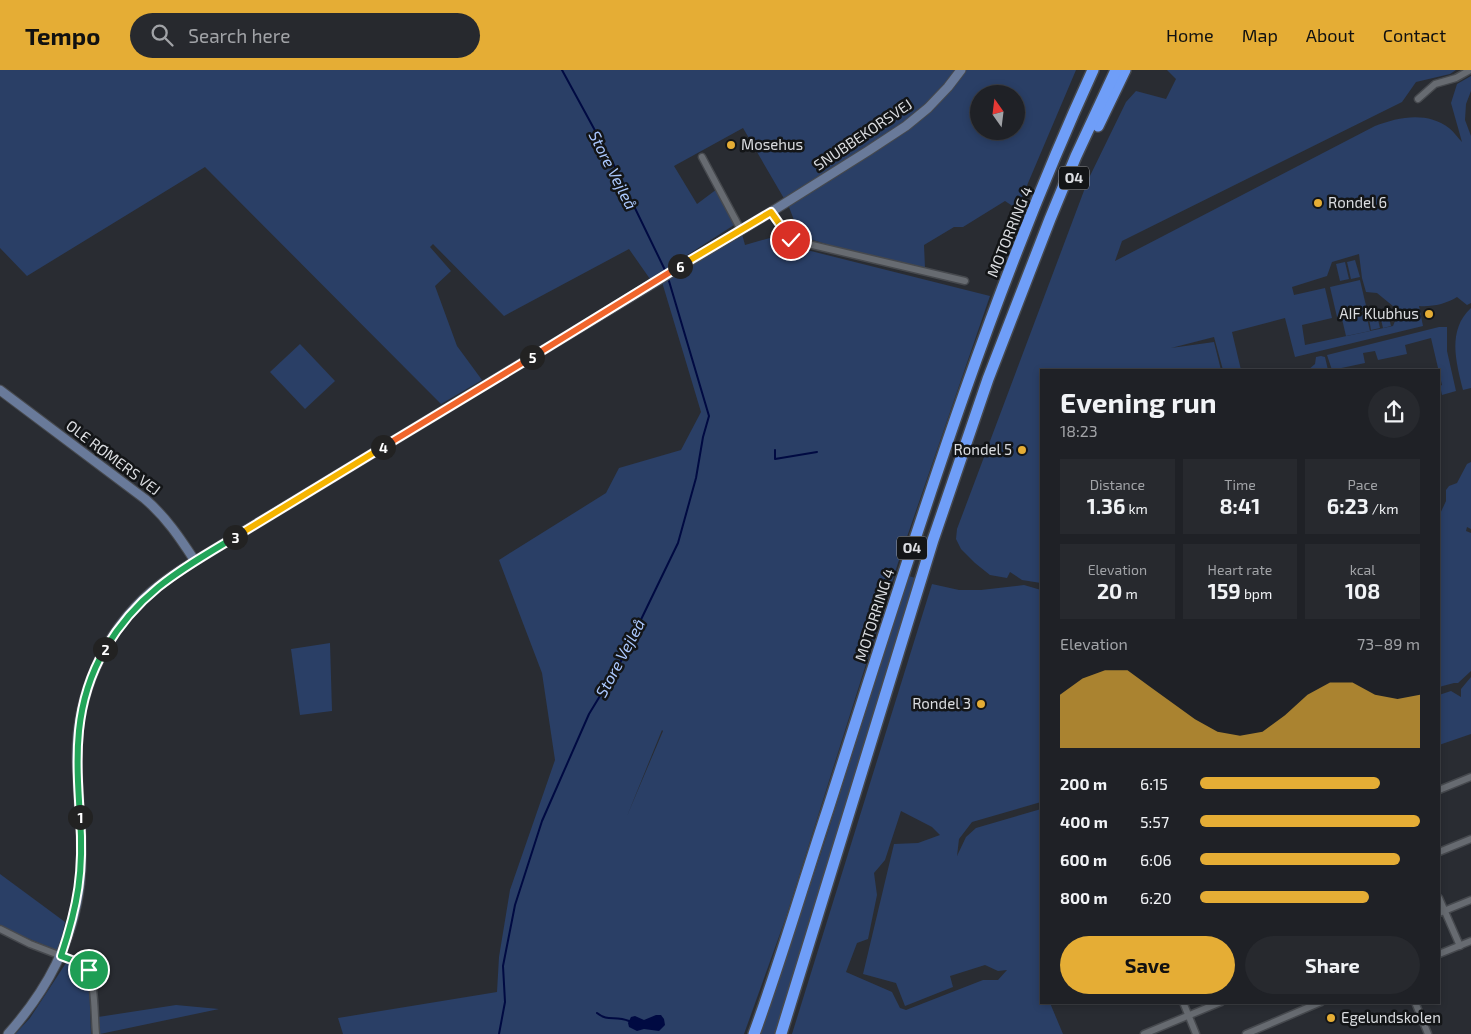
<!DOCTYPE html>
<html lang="en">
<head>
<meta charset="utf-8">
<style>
  :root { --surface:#1f2126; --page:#27292e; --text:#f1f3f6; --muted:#a1a3a7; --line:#3c3e43; --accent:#e5ad35 }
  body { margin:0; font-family:"Exo 2",sans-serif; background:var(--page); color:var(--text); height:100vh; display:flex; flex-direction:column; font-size:19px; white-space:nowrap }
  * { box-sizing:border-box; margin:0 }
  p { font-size:16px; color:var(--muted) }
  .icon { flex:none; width:28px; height:28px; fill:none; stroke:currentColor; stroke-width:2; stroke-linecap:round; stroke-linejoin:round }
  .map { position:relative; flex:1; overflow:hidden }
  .details { position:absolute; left:1040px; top:299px; width:400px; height:635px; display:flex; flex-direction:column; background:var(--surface); border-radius:0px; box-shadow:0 2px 8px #0003,0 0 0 1px var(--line) }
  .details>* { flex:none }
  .needle { width:32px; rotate:346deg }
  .fabs { position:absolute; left:970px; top:15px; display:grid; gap:10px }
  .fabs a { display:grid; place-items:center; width:55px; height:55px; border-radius:50%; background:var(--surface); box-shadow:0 2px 8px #0003,0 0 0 1px var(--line); font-size:25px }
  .pin { position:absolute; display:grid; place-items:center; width:42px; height:42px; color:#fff; margin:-21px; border:2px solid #fff; border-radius:50%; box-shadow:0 1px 5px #0007 }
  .km { position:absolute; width:25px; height:25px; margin:-12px; border-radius:50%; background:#222; color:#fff; font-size:14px; line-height:25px; text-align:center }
  .round { display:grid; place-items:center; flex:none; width:52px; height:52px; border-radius:26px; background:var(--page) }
  .head { display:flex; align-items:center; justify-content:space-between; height:85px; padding:0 20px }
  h1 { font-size:28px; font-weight:700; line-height:38px }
  .stats { display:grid; grid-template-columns:repeat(3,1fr); gap:8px; height:85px; padding:5px 20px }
  .stats div { display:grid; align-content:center; border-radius:0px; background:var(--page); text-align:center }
  .stats b { font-size:21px; font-weight:700 }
  .stats small { font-size:14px; font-weight:400 }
  .stats p { font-size:14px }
  .chart { height:140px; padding:10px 20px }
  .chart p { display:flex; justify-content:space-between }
  .chart svg { width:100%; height:90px; margin-top:5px; fill:var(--accent); opacity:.7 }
  .action { display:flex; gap:10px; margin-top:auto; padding:10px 20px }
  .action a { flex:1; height:58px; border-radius:30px; background:var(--accent); color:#111; font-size:20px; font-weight:700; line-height:58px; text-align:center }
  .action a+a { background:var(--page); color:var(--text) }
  ul { padding:0 20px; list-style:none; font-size:16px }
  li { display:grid; grid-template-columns:80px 60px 1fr; align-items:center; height:38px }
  li i { height:12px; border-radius:6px; background:var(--accent) }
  header { display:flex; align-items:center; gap:30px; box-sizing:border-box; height:70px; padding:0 25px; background:var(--accent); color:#111 }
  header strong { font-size:24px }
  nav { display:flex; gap:28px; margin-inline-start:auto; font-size:18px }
  .search { width:350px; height:45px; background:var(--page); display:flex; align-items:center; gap:12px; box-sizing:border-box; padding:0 18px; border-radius:28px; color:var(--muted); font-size:19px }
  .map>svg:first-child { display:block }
</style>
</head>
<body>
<header>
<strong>Tempo</strong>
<div class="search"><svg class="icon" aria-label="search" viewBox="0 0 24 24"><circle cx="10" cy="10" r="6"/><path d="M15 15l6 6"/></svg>Search here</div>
<nav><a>Home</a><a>Map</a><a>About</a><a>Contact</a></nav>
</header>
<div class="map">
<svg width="1471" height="964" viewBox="0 0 1471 964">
  <rect width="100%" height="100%" fill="#292c32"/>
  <g fill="#2a3f66" fill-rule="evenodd">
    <path d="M0 0H1076L1017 139 1005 131 963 157H954L924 175 925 198 842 179 800 166 789 137 743 58 674 96 697 134 717 119 734 155 650 209 629 179 504 246 433 174 430 177 451 201 435 216 457 276 482 310 441 334 205 97 27 206 0 178ZM979 24H1016V61H979Z"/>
    <path d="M1167 0H1456L1450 4 1416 12 1402 32 1122 171 1115 191 1375 56C1398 47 1427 41 1449 58 1454 62 1458 68 1462 72L1451 33 1457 14 1471 6V21L1466 34 1465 50 1471 66V233L1467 235 1457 227C1446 234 1432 237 1419 236L1423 256 1295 287 1285 248 1232 262 1241 300H1223L1214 267 1171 278 1214 272 1221 300H1041V513L1022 510 1010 502 1007 508 990 505 975 493 961 479 956 469 957 459 1088 110 1126 32 1136 21 1166 29 1176 9ZM1359 184 1362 208 1366 222 1377 223 1399 241 1393 256 1305 275 1302 255 1332 248 1325 218 1294 225 1292 217 1327 206 1332 192Z"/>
    <path d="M742 164 745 175 780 165 787 175 990 226 898 493 786 847 744 964H343L338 948 497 922 499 887 510 820 555 690 542 603 499 490 606 423 619 398 681 380 701 342 662 212ZM662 660 663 661 627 746Z"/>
    <path d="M1355 190 1360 207 1351 209 1347 192Z"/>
    <path d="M1345 192 1349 209 1340 211 1336 194Z"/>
    <path d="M1360 210 1367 240 1337 247 1330 217Z"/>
    <path d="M1471 238V318L1463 320C1456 292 1447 260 1471 238Z"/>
    <path d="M1387 239 1391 256 1383 258 1379 241Z"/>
    <path d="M1376 241 1380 258 1371 260 1368 243Z"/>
    <path d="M1366 244 1370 261 1346 266 1342 249Z"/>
    <path d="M1439 257H1447V281L1456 321 1442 325 1440 316 1442 315 1431 268 1405 275 1407 284 1378 290 1375 281 1363 283 1365 293 1332 300 1327 285Z"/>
    <path d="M300 274 335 311 305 339 270 302Z"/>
    <path d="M1321 286 1325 287 1328 300H1308L1315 294 1316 287Z"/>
    <path d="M1471 392V459L1467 457 1466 461 1471 463V601L1458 613H1454L1439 617V446L1446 431V420L1449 416 1457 413 1467 394Z"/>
    <path d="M909 506 915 508 775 964H761L825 771Z"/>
    <path d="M932 514 959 520H981L1024 515 1041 520V732L972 752 959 769 957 786 966 767 976 758 1041 739V905L1040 907 1041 932 1050 933 1063 964H792ZM901 741 932 757 940 765 918 773 894 774 863 904 896 913 905 936 953 917 950 906 985 895 998 901 1007 900 998 910H983L906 940 900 938 892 922 846 902 857 873 868 869 877 825 874 803 885 790Z"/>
    <path d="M330 573 332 641 300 645 291 579Z"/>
    <path d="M1471 607V664L1439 675V625L1451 621 1461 627V619Z"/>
    <path d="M0 804 65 852 59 881 0 857Z"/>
    <path d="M66 893 83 897 89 910 91 964H15L30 948Z"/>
    <path d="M176 935 219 939 100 964 98 947Z"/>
  </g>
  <path fill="#000a42" d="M656 945H661L664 949 665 955 659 961 644 959 637 961 629 957 628 953 631 947 635 946 644 950Z"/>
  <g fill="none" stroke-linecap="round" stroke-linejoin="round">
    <g stroke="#000a42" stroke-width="2">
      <path d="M562 0 616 99 665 200"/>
      <path d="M775 380V389L817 382"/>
      <path d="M597 943C608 952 615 945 629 951"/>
      <path d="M499 964 505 932 503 896 515 835 542 751 589 644 620 593 678 473 696 408 703 367 709 346 669 211"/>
    </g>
    <g stroke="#46494e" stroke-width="9">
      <g id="street">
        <path d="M1418 29 1435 14 1456 8 1470 0"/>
        <path d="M702 87 741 160"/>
        <path d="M771 142 791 170 965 211"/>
        <path d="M1439 720 1471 707"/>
        <path d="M1439 782 1471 769"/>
        <path d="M1439 828 1460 876"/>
        <path d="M1439 843 1471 830"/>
        <path d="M0 859 30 874 85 895C96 911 94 944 96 964"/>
        <path d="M1439 884 1471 871"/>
        <path d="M1183 932 1196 964"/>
        <path d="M1415 932 1428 964"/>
        <path d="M1144 964 1221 932"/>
        <path d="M1246 964 1321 932"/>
      </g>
    </g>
    <g stroke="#46494e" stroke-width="11">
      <g id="secondary">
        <path d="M0 320 145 429C166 447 180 468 195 491"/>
        <path d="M8 964C47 920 73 872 80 813 84 773 78 733 77 692 75 628 103 563 152 521 165 510 180 500 195 491L771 142 868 81 906 56 928 38 948 17 961 0"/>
      </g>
    </g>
    <g stroke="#46494e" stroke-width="14">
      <g id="highway">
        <path d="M1098 56 1125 0"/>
        <path d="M754 964C781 890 803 814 828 739 908 490 984 238 1093 0"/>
        <path d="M781 964 933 470 988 309 1050 149 1076 86 1116 0"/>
      </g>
    </g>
    <use href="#street" stroke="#676b71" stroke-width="6"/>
    <use href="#secondary" stroke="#697a9a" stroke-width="9"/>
    <use href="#highway" stroke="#6f9ef8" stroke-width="11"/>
  </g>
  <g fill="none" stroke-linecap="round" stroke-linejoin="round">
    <g stroke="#fff" stroke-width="10">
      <path id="split-1" d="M80 747C84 801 78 835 61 886L85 895 89 900"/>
    </g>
    <g stroke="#fff" stroke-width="10">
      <path id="split-2" d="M80 747C76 686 73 634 105 579"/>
    </g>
    <g stroke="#fff" stroke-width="10">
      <path id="split-3" d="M105 579C139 522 180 500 235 467"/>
    </g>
    <g stroke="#fff" stroke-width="10">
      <path id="split-4" d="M235 467 383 377"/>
    </g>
    <g stroke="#fff" stroke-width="10">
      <path id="split-5" d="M383 377 532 287"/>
    </g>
    <g stroke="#fff" stroke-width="10">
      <path id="split-6" d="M532 287 680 196"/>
    </g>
    <g stroke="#fff" stroke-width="10">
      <path id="split-7" d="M680 196 771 142 791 170"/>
    </g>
    <use href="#split-1" stroke="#22a559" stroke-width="6"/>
    <use href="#split-2" stroke="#22a559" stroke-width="6"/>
    <use href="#split-3" stroke="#22a559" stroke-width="6"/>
    <use href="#split-4" stroke="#f5b400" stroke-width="6"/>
    <use href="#split-5" stroke="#f0652b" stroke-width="6"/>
    <use href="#split-6" stroke="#f0652b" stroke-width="6"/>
    <use href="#split-7" stroke="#f5b400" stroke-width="6"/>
  </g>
  <g fill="#e5ad35" stroke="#131517" stroke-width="2">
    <circle cx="731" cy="75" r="5"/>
    <circle cx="1318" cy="133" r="5"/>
    <circle cx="1429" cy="244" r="5"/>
    <circle cx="1022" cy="380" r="5"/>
    <circle cx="981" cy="634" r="5"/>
    <circle cx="1331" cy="948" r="5"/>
  </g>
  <g text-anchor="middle" stroke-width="5" stroke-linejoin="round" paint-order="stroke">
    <g fill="#131517" stroke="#9fa1a4" stroke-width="1">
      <rect x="1059" y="96.5" width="30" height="23" rx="4"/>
      <rect x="897" y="466.5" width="30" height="23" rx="4"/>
    </g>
    <g font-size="14" font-weight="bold" fill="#dbdde1">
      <text x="1074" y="113">O4</text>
      <text x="912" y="483">O4</text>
    </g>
    <g font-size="15" fill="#dbdde1" stroke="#131517">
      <text transform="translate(863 65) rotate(-34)" y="5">SNUBBEKORSVEJ</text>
      <text transform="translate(1010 162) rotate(-68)" y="5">MOTORRING 4</text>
      <text transform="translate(113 388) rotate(37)" y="5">OLE RØMERS VEJ</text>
      <text transform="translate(875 545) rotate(-72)" y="5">MOTORRING 4</text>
    </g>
    <g font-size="15" fill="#dbdde1" stroke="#131517" text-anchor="start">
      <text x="741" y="80">Mosehus</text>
      <text x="1328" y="138">Rondel 6</text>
      <text x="1419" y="249" text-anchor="end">AIF Klubhus</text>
      <text x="1012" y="385" text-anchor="end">Rondel 5</text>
      <text x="971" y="639" text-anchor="end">Rondel 3</text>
      <text x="1341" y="953">Egelundskolen</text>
    </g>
    <g font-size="16" font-style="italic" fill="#abc8fe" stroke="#131517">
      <text transform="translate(613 100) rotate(63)" y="6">Store Vejleå</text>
      <text transform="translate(620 588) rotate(-62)" y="6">Store Vejleå</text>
    </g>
  </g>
</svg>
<div class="fabs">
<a><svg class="needle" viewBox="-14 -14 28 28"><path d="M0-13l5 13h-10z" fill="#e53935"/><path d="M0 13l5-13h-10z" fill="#a1a3a7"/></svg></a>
</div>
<div class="pin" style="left:89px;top:900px;background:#1e9e55"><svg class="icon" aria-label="arrive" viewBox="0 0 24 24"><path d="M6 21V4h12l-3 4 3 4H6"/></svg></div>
<div class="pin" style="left:791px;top:170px;background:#d93025"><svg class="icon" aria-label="check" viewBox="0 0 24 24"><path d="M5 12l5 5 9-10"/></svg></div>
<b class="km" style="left:80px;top:747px">1</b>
<b class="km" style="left:105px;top:579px">2</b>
<b class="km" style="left:235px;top:467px">3</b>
<b class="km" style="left:383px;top:377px">4</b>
<b class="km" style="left:532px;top:287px">5</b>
<b class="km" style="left:680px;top:196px">6</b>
<section class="details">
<div class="head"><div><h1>Evening run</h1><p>18:23</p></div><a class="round"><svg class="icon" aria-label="share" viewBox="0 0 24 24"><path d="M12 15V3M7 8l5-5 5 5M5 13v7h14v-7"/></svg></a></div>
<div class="stats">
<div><p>Distance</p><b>1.36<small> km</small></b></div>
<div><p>Time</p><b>8:41</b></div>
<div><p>Pace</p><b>6:23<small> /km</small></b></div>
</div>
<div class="stats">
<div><p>Elevation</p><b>20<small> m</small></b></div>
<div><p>Heart rate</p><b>159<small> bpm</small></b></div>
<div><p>kcal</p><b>108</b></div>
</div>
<div class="chart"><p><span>Elevation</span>73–89 m</p>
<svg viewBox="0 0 160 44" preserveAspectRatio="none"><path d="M0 44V18L10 10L20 6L30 6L40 14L50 22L60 30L70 36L80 38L90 36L100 28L110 18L120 12L130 12L140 18L150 20L160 18V44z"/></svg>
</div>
<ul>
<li><b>200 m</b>6:15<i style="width:82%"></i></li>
<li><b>400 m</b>5:57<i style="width:100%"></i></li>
<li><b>600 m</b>6:06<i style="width:91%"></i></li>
<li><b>800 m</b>6:20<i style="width:77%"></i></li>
</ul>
<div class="action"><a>Save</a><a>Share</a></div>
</section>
</div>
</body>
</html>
